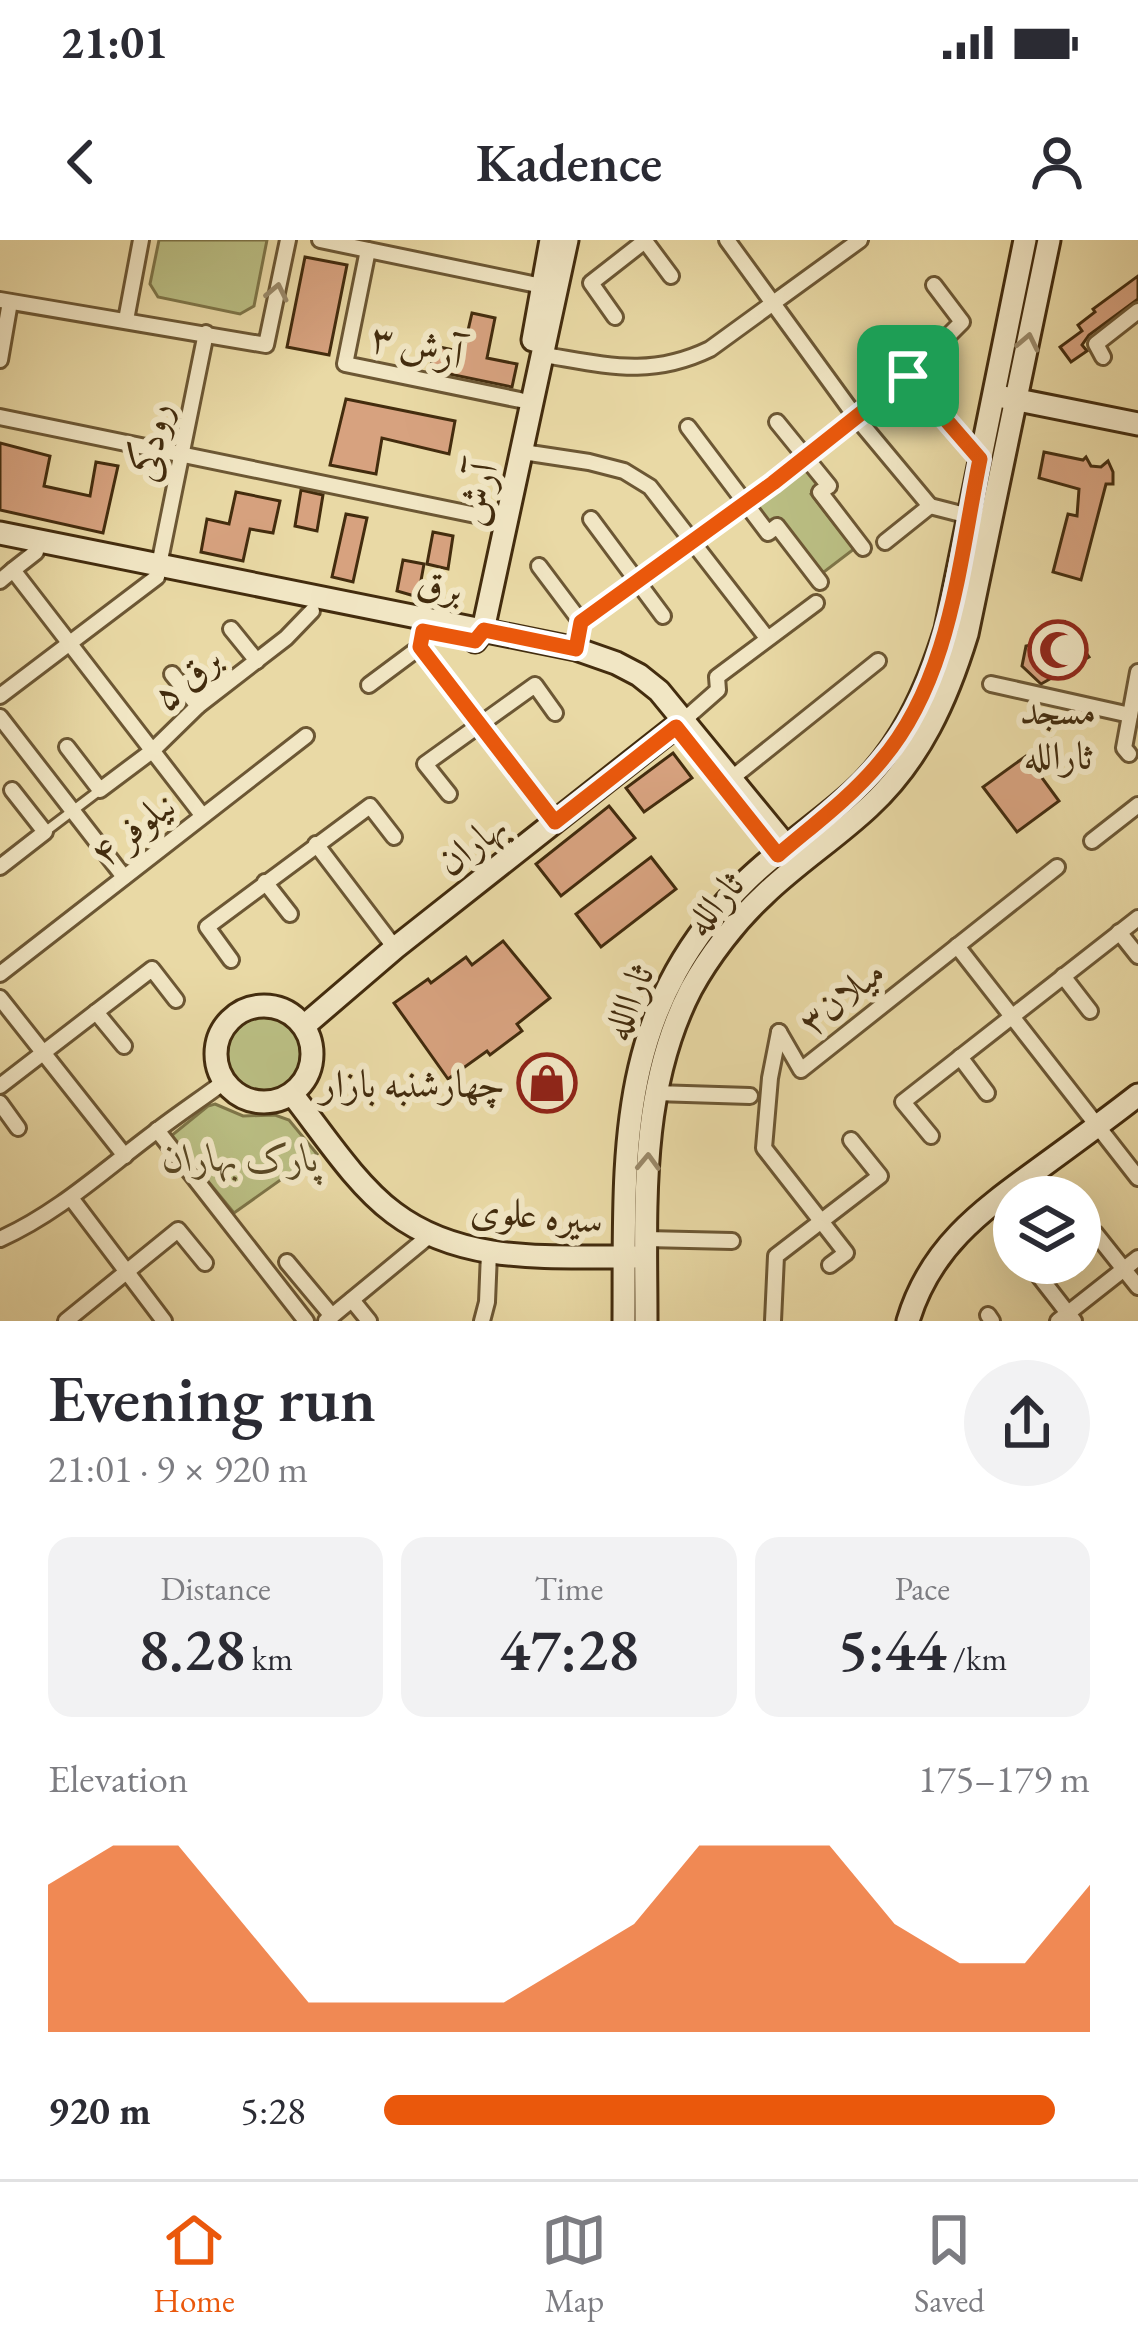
<!DOCTYPE html>
<html lang="en">
<head>
<meta charset="utf-8">
<style>
  :root { --surface:#fff; --page:#f2f2f3; --text:#2b2b33; --muted:#7c7c81; --line:#e1e1e2; --accent:#ea580c }
  body { margin:0; font-family:"EB Garamond",Amiri,serif; background:var(--page); color:var(--text); height:100vh; display:flex; flex-direction:column; font-size:45px; white-space:nowrap }
  * { box-sizing:border-box; margin:0 }
  p { font-size:39px; color:var(--muted) }
  .icon { flex:none; width:66px; height:66px; fill:none; stroke:currentColor; stroke-width:2; stroke-linecap:round; stroke-linejoin:round }
  .map { position:relative; height:1081px; overflow:hidden }
  .panel { display:flex; flex-direction:column; background:var(--surface); flex:1 }
  .panel>* { flex:none }
  .tools { position:absolute; left:993px; top:936px; display:grid; gap:24px }
  .tools a { display:grid; place-items:center; width:108px; height:108px; border-radius:50%; background:var(--surface); box-shadow:0 12px 48px #0002; font-size:60px }
  .pin { position:absolute; display:grid; place-items:center; width:102px; height:102px; color:#fff; margin:-51px; border-radius:24px; box-shadow:0 6px 18px #0006 }
  .round { display:grid; place-items:center; flex:none; width:126px; height:126px; border-radius:63px; background:var(--page) }
  .overview { display:flex; align-items:center; justify-content:space-between; height:204px; padding:0 48px }
  h1 { font-size:66px; font-weight:600; line-height:90px }
  .stats { display:grid; grid-template-columns:repeat(3,1fr); gap:18px; height:204px; padding:12px 48px }
  .stats div { display:grid; align-content:center; border-radius:24px; background:var(--page); text-align:center }
  .stats b { font-size:60px; font-weight:600 }
  .stats small { font-size:33px; font-weight:400 }
  .stats p { font-size:33px }
  .chart { height:336px; padding:24px 48px }
  .chart p { display:flex; justify-content:space-between }
  .chart svg { width:100%; height:216px; margin-top:12px; fill:var(--accent); opacity:.7 }
  ul { padding:0 48px; list-style:none; font-size:39px }
  li { display:grid; grid-template-columns:192px 144px 1fr; align-items:center; height:90px }
  li i { height:30px; border-radius:15px; background:var(--accent) }
  .status { display:flex; justify-content:space-between; align-items:center; height:84px; padding:0 60px; background:var(--surface); direction:ltr }
  .status svg { height:33px; fill:currentColor }
  header { display:flex; justify-content:space-between; align-items:center; height:156px; padding:0 48px; background:var(--surface); font-size:54px; font-weight:600 }
  .dock { display:flex; justify-content:space-around; align-items:center; height:168px; border-top:3px solid var(--line); background:var(--surface); font-size:33px; color:var(--muted) }
  .dock a { display:grid; justify-items:center; gap:6px }
  .dock .active { color:var(--accent) }
  .map>svg:first-child { display:block }
</style>
</head>
<body>
<div class="status"><b>21:01</b><svg viewBox="0 0 49 12"><path d="M0 12V9h3v3zM5 12V6h3v6zM10 12V3h3v9zM15 12V0h3v12zM26 1h20v11H26zM47 4h2v5h-2z"/></svg></div>
<header><svg class="icon" aria-label="back" viewBox="0 0 24 24"><path d="M15 5l-7 7 7 7"/></svg>Kadence<svg class="icon" aria-label="person" viewBox="0 0 24 24"><circle cx="12" cy="8" r="4"/><path d="M4 21q1-7 8-7t8 7"/></svg></header>
<div class="map">
<svg width="1138" height="1081" viewBox="0 0 1138 1081">
  <rect width="100%" height="100%" fill="#e9d9a5"/>
  <filter id="stains"><feTurbulence type="fractalNoise" baseFrequency=".00167" numOctaves="4"/><feColorMatrix values="0 0 0 0 .2 0 0 0 0 .09 0 0 0 0 .02 0 0 0 .5 -.17"/></filter>
  <radialGradient id="worn" r=".72"><stop offset=".6" stop-color="#630" stop-opacity="0"/><stop offset="1" stop-color="#630" stop-opacity=".3"/></radialGradient>
  <g fill="#babe83" stroke="#7e7548" stroke-width="3">
    <path d="M159 0H267L254 66 240 74 158 57 150 44Z"/>
    <path d="M805 225 822 244 811 254 854 309 820 335 778 278 770 283 755 263Z"/>
    <circle cx="265" cy="815" r="38"/>
    <path d="M215 864 243 876 275 875 289 880 317 914 234 973 171 896 208 866Z"/>
  </g>
  <g fill="#d7a27f" stroke="#432c0e" stroke-width="3">
    <path d="M305 17 347 25 329 115 287 107Z"/>
    <path d="M1138 36V59L1089 95 1082 105 1087 111 1071 122 1060 107 1082 91 1078 85 1095 72 1093 69Z"/>
    <path d="M472 73 495 78 487 118 517 124 512 147 430 130 435 106 463 112Z"/>
    <path d="M346 159 455 181 449 214 382 198 376 234 330 225Z"/>
    <path d="M0 203 50 216 44 246 90 256 96 222 118 226 103 293 0 270Z"/>
    <path d="M1044 212 1083 220 1086 217 1091 226 1101 227 1108 221 1113 232V244H1106L1081 340 1053 332 1068 274 1077 276 1079 249 1039 238Z"/>
    <path d="M301 250 323 255 317 291 295 286Z"/>
    <path d="M236 252 280 261 273 293 250 289 243 321 201 312 207 279 229 284Z"/>
    <path d="M346 274 367 278 353 342 332 337Z"/>
    <path d="M433 292 453 296 448 329 427 324Z"/>
    <path d="M403 320 424 324 418 357 397 351Z"/>
    <path d="M1065 382 1089 417 1041 444 1022 426 1026 406 1036 404Z"/>
    <path d="M673 513 692 538 644 572 626 548Z"/>
    <path d="M1026 516 1059 561 1017 592 983 547Z"/>
    <path d="M609 566 635 598 561 656 536 624Z"/>
    <path d="M651 617 676 649 601 707 576 674Z"/>
    <path d="M503 701 550 758 517 784 522 791 490 815 487 811 448 839 394 763 428 739 431 743 466 717 472 725Z"/>
  </g>
  <g fill="none" stroke-linecap="round" stroke-linejoin="round">
    <g stroke="#6c5734" stroke-width="14">
      <path id="lane" d="M46 591 100 550"/>
    </g>
    <g stroke="#6c5734" stroke-width="20">
      <g id="street">
        <path d="M320 0 542 46"/>
        <path d="M727 0 855 176 930 266"/>
        <path d="M645 1 671 36"/>
        <path d="M368 10 345 124 520 160"/>
        <path d="M0 60 266 105 288 0"/>
        <path d="M615 77 591 43 646 0"/>
        <path d="M126 80 141 0"/>
        <path d="M876 98 980 219"/>
        <path d="M544 115C606 125 650 138 710 109L860 0"/>
        <path d="M1103 117 1096 104 1138 71"/>
        <path d="M0 120 10 62"/>
        <path d="M0 177 495 279"/>
        <path d="M777 182 829 246 820 252 863 308"/>
        <path d="M688 187 768 293 777 286 820 342"/>
        <path d="M523 212 589 222 624 231 650 247 767 398"/>
        <path d="M930 266 969 276"/>
        <path d="M591 279 663 376"/>
        <path d="M885 302 930 266"/>
        <path d="M159 325 206 93"/>
        <path d="M539 326 581 382 576 409"/>
        <path d="M13 330 36 312"/>
        <path d="M0 341 13 330 202 575"/>
        <path d="M581 382 773 243 908 136 962 82 934 45"/>
        <path d="M231 389 257 421"/>
        <path d="M420 407 555 582"/>
        <path d="M172 434 198 466"/>
        <path d="M991 444 1130 475"/>
        <path d="M369 445 420 407 423 391"/>
        <path d="M0 456 157 337"/>
        <path d="M0 477 124 637"/>
        <path d="M685 479 718 450 717 437 816 363"/>
        <path d="M67 507 100 550 152 511 198 466 286 398 312 371"/>
        <path d="M1129 514 1124 508 1138 432"/>
        <path d="M732 538 878 421"/>
        <path d="M449 554 425 524 535 445 555 473"/>
        <path d="M1092 601 1138 565"/>
        <path d="M316 604 395 708"/>
        <path d="M0 627 45 592 12 550"/>
        <path d="M265 642 290 674"/>
        <path d="M1119 692 1138 716"/>
        <path d="M957 706 1138 938"/>
        <path d="M231 720 207 687 370 566 394 597"/>
        <path d="M0 734 306 496"/>
        <path d="M1063 736 1090 771"/>
        <path d="M0 758 125 916"/>
        <path d="M96 772 124 806"/>
        <path d="M779 792 801 830 1057 627"/>
        <path d="M779 792 770 838 764 908 846 1013 830 1025"/>
        <path d="M960 817 987 853"/>
        <path d="M0 846 152 729 176 760"/>
        <path d="M655 853 750 856"/>
        <path d="M0 863 18 888"/>
        <path d="M157 890 306 1081"/>
        <path d="M931 896 903 862 1138 678"/>
        <path d="M71 958 164 1081"/>
        <path d="M1095 993 1138 1047"/>
        <path d="M0 999C58 973 104 930 155 892 177 875 201 859 224 842"/>
        <path d="M646 999 732 1001"/>
        <path d="M287 1022 332 1076"/>
        <path d="M1039 1036 1074 1081"/>
        <path d="M352 1060 369 1081"/>
        <path d="M988 1075 992 1081"/>
        <path d="M66 1081 178 990 205 1023"/>
        <path d="M326 1081 429 996"/>
        <path d="M482 1081 487 1062 489 1013"/>
        <path d="M773 1081 776 1016 880 936 851 900"/>
        <path d="M1058 1081 1138 1018"/>
      </g>
    </g>
    <g stroke="#432c0e" stroke-width="27">
      <g id="secondary">
        <path d="M533 100 551 0"/>
        <path d="M1003 157 1138 184"/>
        <path d="M0 293 576 409 616 423 639 435 659 451 787 607 791 616"/>
        <path d="M475 401 483 390 567 0"/>
        <circle cx="264" cy="814" r="48"/>
        <path d="M304 786 395 708 685 479"/>
        <path d="M292 854C322 892 355 944 394 973 463 1025 551 1016 634 1017"/>
        <path d="M624 1081C625 910 614 770 747 640 780 608 819 583 852 553 901 509 927 450 946 389L1025 0"/>
        <path d="M646 1081C646 969 638 851 691 749 709 716 736 681 764 655 797 623 836 598 869 567 920 520 947 459 967 394L1049 0"/>
        <path d="M908 1081C930 1007 981 971 1040 928 1073 904 1106 880 1138 855"/>
      </g>
    </g>
    <use href="#lane" stroke="#f1e6c4" stroke-width="8"/>
    <use href="#street" stroke="#f1e6c4" stroke-width="14"/>
    <use href="#secondary" stroke="#f1e6c4" stroke-width="21"/>
  </g>
  <defs><path id="oneway-chevron" d="M-2-3.5L2.5 0L-2 3.5" fill="none" stroke-width="1.6" stroke-linecap="round" stroke-linejoin="round" transform="scale(3)"/></defs>
  <g stroke="#9a8969">
    <use href="#oneway-chevron" transform="translate(277 52) rotate(-78)"/>
    <use href="#oneway-chevron" transform="translate(1028 102) rotate(-78)"/>
    <use href="#oneway-chevron" transform="translate(648 922) rotate(-88)"/>
  </g>
  <g fill="none" stroke-linecap="round" stroke-linejoin="round">
    <g stroke="#fff" stroke-width="24">
      <path id="route" d="M908 136 980 219C959 321 951 440 880 522 850 558 813 585 778 615L676 487 555 582 420 407 423 391 475 401 484 390 576 409 581 382 773 243Z"/>
    </g>
    <use href="#route" stroke="#ea580c" stroke-width="15"/>
  </g>
  <defs>
    <g id="mosque-ring" transform="scale(3)"><circle r="9.5" fill="#f1e6c4" stroke="#8f2418" stroke-width="1.5"/><path d="M3.5-4.9A6 6 0 1 0 3.5 4.9A5 5 0 1 1 3.5-4.9Z" fill="#8f2418"/></g>
    <g id="shop-ring" transform="scale(3)"><circle r="9.5" fill="#f1e6c4" stroke="#8f2418" stroke-width="1.5"/><path d="M-5-2.5h2.3a2.7 3.5 0 0 1 5.4 0H5L5.5 6h-11ZM-1.5-2.5h3a1.5 2.3 0 0 0-3 0Z" fill="#8f2418"/></g>
  </defs>
  <g fill-rule="evenodd">
    <use href="#mosque-ring" x="1058" y="410"/>
    <use href="#shop-ring" x="547" y="843"/>
  </g>
  <g text-anchor="middle" stroke-width="12" stroke-linejoin="round" paint-order="stroke">
    <g font-size="39" fill="#432c0e" stroke="#f1e6c4">
      <text transform="translate(417 105) rotate(12)" y="14">آرش ۳</text>
      <text transform="translate(150 202) rotate(-79)" y="14">رودکی</text>
      <text transform="translate(477 254) rotate(-77)" y="14">آرش</text>
      <text transform="translate(440 345) rotate(11)" y="14">برق</text>
      <text transform="translate(186 437) rotate(-40)" y="14">برق ۵</text>
      <text transform="translate(132 588) rotate(-38)" y="14">نیلوفر ۴</text>
      <text transform="translate(471 603) rotate(-38)" y="14">بهاران</text>
      <text transform="translate(713 663) rotate(-50)" y="14">ثارالله</text>
      <text transform="translate(841 756) rotate(-39)" y="14">میلان۳</text>
      <text transform="translate(627 762) rotate(-68)" y="14">ثاراالله</text>
      <text transform="translate(537 974) rotate(5)" y="14">سیره علوی</text>
    </g>
    <g font-size="39" fill="#432c0e" stroke="#f1e6c4">
      <text x="1058" y="484">مسجد<tspan x="1058" dy="45">ثارالله</tspan></text>
      <text x="505" y="857" text-anchor="end">چهارشنبه بازار</text>
    </g>
    <g font-size="39" font-style="italic" fill="#5b4925" stroke="#f1e6c4">
      <text x="241" y="931">پارک بهاران</text>
    </g>
  </g>
  <rect width="100%" height="100%" filter="url(#stains)"/>
  <rect width="100%" height="100%" fill="url(#worn)"/>
</svg>
<div class="tools">
<a><svg class="icon" aria-label="layers" viewBox="0 0 24 24"><path d="M12 4l9 5-9 5-9-5zM3 14l9 5 9-5"/></svg></a>
</div>
<div class="pin" style="left:908px;top:136px;background:#1e9e55"><svg class="icon" aria-label="arrive" viewBox="0 0 24 24"><path d="M6 21V4h12l-3 4 3 4H6"/></svg></div>
</div>
<section class="panel">
<div class="overview"><div><h1>Evening run</h1><p>21:01 · 9 × 920 m</p></div><a class="round"><svg class="icon" aria-label="share" viewBox="0 0 24 24"><path d="M12 15V3M7 8l5-5 5 5M5 13v7h14v-7"/></svg></a></div>
<div class="stats">
<div><p>Distance</p><b>8.28<small> km</small></b></div>
<div><p>Time</p><b>47:28</b></div>
<div><p>Pace</p><b>5:44<small> /km</small></b></div>
</div>
<div class="chart"><p><span>Elevation</span>175–179 m</p>
<svg viewBox="0 0 160 44" preserveAspectRatio="none"><path d="M0 44V14L10 6L20 6L30 22L40 38L50 38L60 38L70 38L80 30L90 22L100 6L110 6L120 6L130 22L140 30L150 30L160 14V44z"/></svg>
</div>
<ul>
<li><b>920 m</b>5:28<i style="width:95%"></i></li>
</ul>
</section>
<nav class="dock">
<a class="active"><svg class="icon" aria-label="home" viewBox="0 0 24 24"><path d="M3 11l9-7 9 7M6 9v11h12V9"/></svg>Home</a>
<a><svg class="icon" aria-label="map" viewBox="0 0 24 24"><path d="M3 6l6-2 6 2 6-2v14l-6 2-6-2-6 2zM9 4v14M15 6v14"/></svg>Map</a>
<a><svg class="icon" aria-label="saved" viewBox="0 0 24 24"><path d="M7 4h10v16l-5-4-5 4z"/></svg>Saved</a>
</nav>
</body>
</html>
